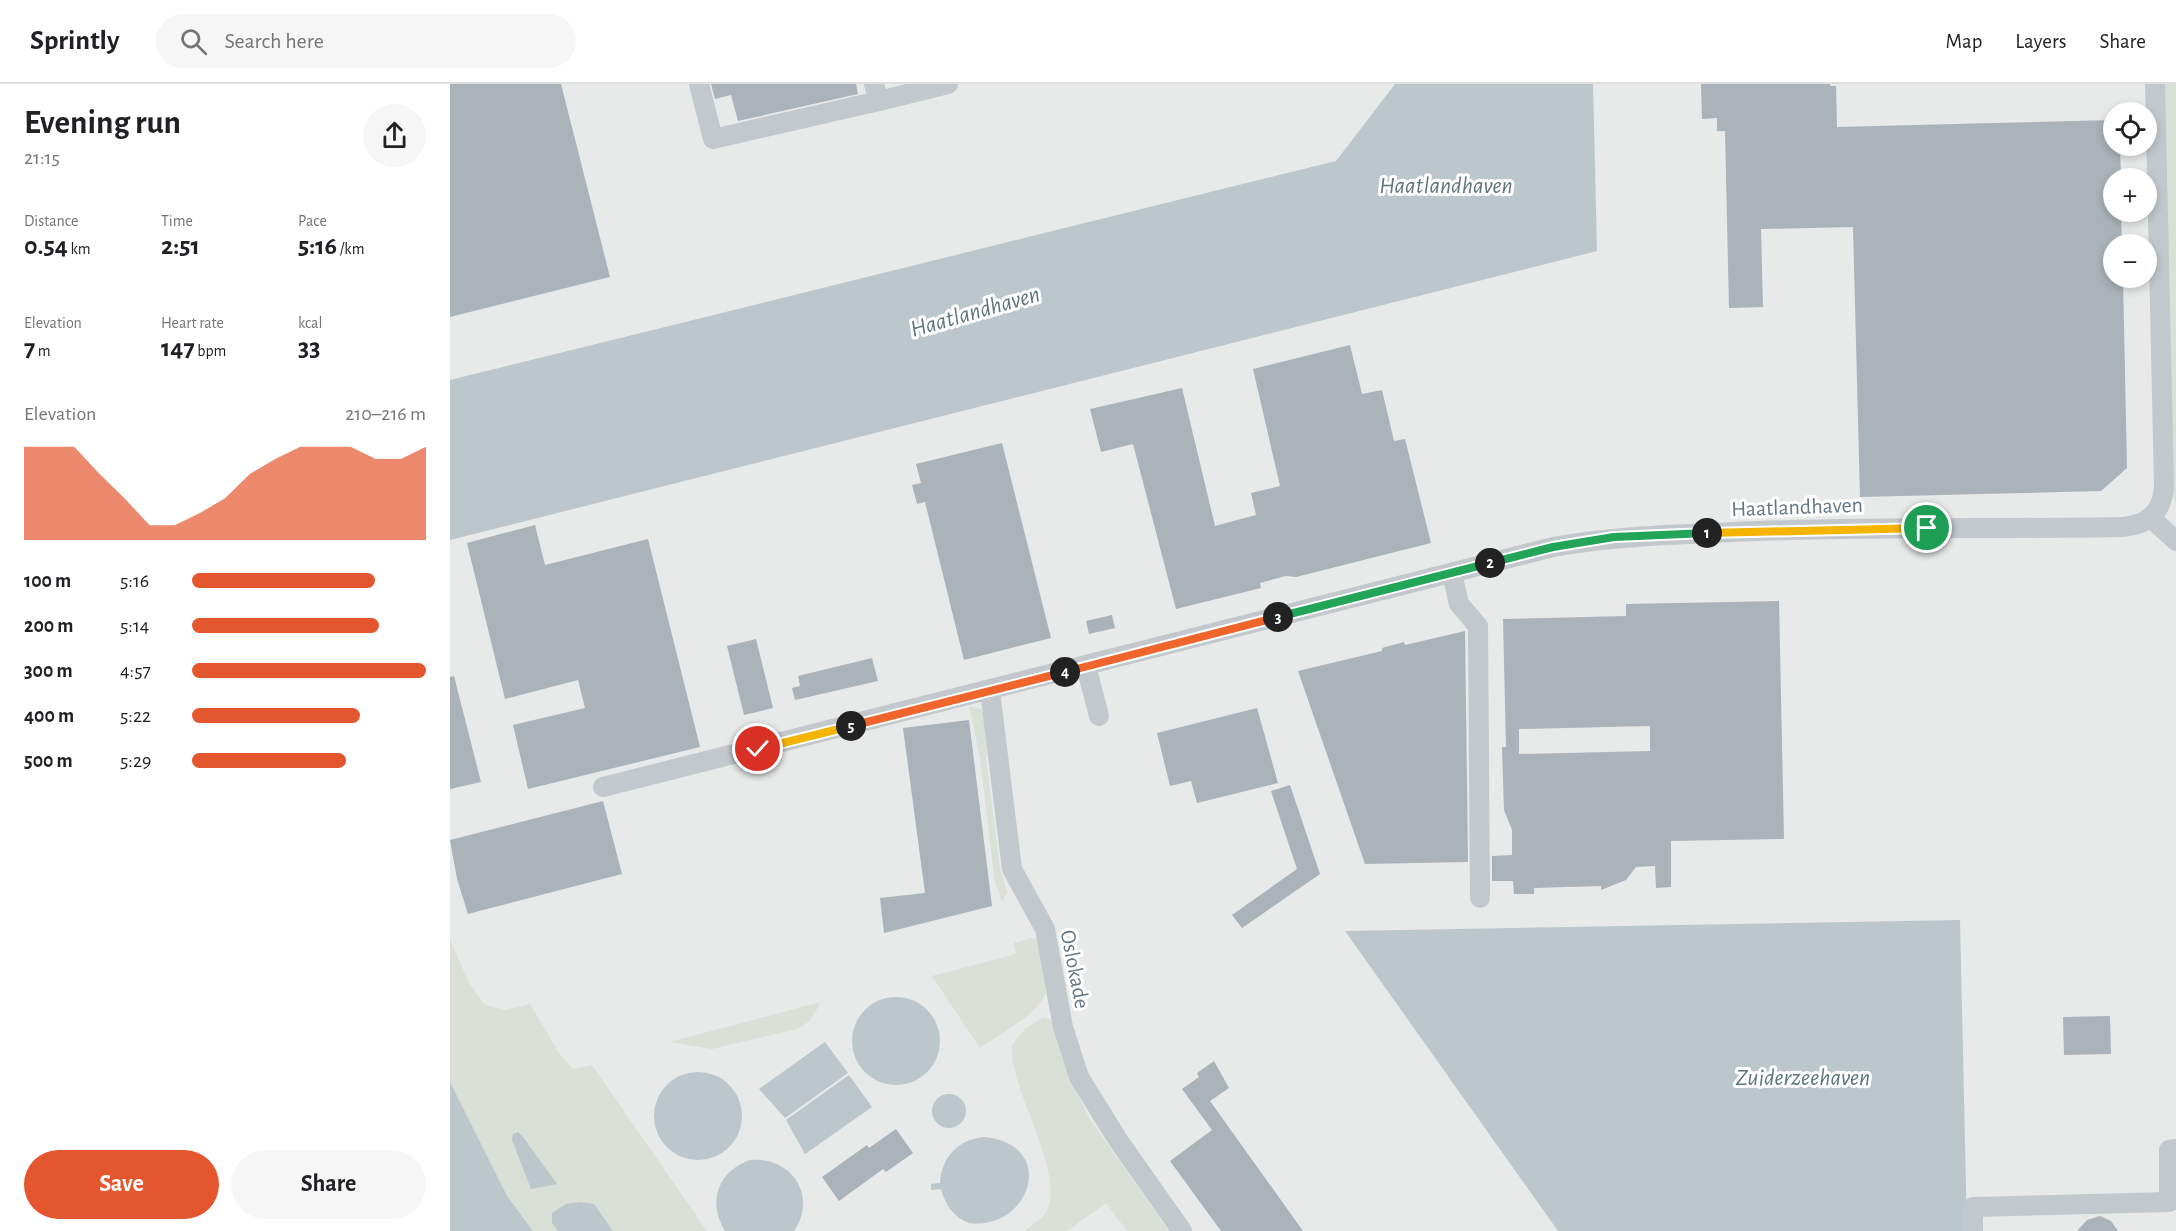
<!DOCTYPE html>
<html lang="en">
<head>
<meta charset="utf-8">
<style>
  :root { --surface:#fff; --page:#f6f6f6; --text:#202124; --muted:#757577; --line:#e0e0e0; --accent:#e4572e }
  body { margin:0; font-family:"Alegreya Sans",sans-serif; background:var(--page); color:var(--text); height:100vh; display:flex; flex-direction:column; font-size:22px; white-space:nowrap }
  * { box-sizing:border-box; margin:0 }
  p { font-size:20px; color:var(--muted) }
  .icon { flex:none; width:33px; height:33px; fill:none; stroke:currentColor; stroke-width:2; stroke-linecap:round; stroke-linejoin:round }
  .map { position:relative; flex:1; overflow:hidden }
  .side { display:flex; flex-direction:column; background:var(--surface); width:450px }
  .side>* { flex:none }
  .buttons { position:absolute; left:1653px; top:18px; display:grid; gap:12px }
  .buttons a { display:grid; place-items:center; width:54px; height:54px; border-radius:50%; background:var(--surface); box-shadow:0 3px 9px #0003; font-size:30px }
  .pin { position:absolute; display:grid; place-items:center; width:51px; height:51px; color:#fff; margin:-26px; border:3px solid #fff; border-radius:50%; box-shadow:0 2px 6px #0007 }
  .km { position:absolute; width:30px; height:30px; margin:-15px; border-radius:50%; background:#222; color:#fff; font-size:16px; line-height:30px; text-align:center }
  .round { display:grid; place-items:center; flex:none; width:63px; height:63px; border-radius:32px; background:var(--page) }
  .head { display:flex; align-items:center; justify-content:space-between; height:102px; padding:0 24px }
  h1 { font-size:33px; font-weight:700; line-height:45px }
  .metrics { display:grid; grid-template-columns:repeat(3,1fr); gap:9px; height:102px; padding:6px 24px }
  .metrics div { display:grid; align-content:center }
  .metrics b { font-size:26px; font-weight:700 }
  .metrics small { font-size:16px; font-weight:400 }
  .metrics p { font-size:16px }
  .chart { height:168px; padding:12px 24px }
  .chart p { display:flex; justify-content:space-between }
  .chart svg { width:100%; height:108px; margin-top:6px; fill:var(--accent); opacity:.7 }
  .action { display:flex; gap:12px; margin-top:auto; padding:12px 24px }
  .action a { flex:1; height:69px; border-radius:36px; background:var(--accent); color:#fff; font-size:24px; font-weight:700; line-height:69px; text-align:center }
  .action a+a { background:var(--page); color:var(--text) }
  ul { padding:0 24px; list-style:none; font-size:20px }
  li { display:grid; grid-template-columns:96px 72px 1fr; align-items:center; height:45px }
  li i { height:15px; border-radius:8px; background:var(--accent) }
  header { display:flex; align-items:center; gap:36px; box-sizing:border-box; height:84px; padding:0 30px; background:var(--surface); border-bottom:2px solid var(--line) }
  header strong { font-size:28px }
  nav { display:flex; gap:33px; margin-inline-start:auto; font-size:21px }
  .search { width:420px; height:54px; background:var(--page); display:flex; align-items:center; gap:15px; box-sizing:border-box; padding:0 21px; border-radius:33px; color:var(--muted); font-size:22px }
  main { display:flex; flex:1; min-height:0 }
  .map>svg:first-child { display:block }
</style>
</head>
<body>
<header>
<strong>Sprintly</strong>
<div class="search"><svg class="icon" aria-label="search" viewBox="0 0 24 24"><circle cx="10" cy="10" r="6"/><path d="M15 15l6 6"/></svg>Search here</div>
<nav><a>Map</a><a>Layers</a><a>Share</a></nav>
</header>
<main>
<section class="side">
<div class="head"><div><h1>Evening run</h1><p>21:15</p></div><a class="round"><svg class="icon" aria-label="share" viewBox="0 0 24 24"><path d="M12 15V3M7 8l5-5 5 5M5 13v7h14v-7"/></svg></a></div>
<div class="metrics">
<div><p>Distance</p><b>0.54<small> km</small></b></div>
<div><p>Time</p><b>2:51</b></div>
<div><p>Pace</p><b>5:16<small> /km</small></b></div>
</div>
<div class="metrics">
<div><p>Elevation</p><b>7<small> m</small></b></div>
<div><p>Heart rate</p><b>147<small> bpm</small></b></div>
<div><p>kcal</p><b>33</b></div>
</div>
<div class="chart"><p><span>Elevation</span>210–216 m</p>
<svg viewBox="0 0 160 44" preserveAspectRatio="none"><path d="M0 44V6L10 6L20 6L30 17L40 27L50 38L60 38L70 33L80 27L90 17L100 11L110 6L120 6L130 6L140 11L150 11L160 6V44z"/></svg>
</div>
<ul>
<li><b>100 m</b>5:16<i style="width:78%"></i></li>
<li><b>200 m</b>5:14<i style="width:80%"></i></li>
<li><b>300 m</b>4:57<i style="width:100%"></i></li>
<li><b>400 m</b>5:22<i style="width:72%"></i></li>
<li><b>500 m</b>5:29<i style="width:66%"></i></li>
</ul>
<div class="action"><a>Save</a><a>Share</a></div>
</section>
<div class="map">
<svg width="1726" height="1147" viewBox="0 0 1726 1147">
  <rect width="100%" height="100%" fill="#fafaf8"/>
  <path fill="#e8e9e9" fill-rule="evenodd" d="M0 0H1726V1147H195L0 877ZM1664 28H1696V62H1664ZM1664 94H1696V128H1664ZM1664 160H1696V194H1664Z"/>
  <g fill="#dadfd7">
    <path d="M1712 0H1726V422L1721 403Z"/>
    <path d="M519 622 531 625C540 640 540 659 536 675L550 785 557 808 552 817 545 798 530 674Z"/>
    <path d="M582 854 591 856C593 871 597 887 597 902 597 926 548 951 530 964L482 892 566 870 564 859Z"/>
    <path d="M0 856 19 899 35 921 55 926 80 920 109 969 122 985 142 981 257 1147H0Z"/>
    <path d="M371 918 360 937 347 945 262 965 220 958Z"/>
    <path d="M593 934 600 935 603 939 615 982 639 1034 719 1147H677L656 1119 617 1147H573C580 1142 590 1137 595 1130 619 1091 559 1008 562 961L575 945Z"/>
  </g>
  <g fill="#bbc7cb">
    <path d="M945 0H1143L1147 167 0 456V296L886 77Z"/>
    <path d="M1510 836 1517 1147H1108L895 847Z"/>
    <circle cx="446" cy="957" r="44"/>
    <path d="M375 958 398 989 335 1034 309 1005Z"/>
    <circle cx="248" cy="1032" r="44"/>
    <path d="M399 991 422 1023 355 1070 336 1036Z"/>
    <path d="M0 998 57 1112 83 1147H0Z"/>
    <circle cx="499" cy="1027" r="17"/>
    <path d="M68 1048 73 1053 107 1100 81 1105 62 1056 63 1050Z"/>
    <path d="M535 1053C609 1061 580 1147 519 1139 503 1133 495 1120 491 1105L481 1106V1100L490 1099C492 1072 509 1055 535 1053Z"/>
    <path d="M300 1076C341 1072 368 1112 344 1147H275C257 1118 268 1087 300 1076Z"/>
    <path d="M129 1118 144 1120 163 1147H108L102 1139V1129L116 1120Z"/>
  </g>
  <g fill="#aab3b9" fill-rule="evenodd">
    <path d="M0 0H111L160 193 0 233Z"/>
    <path d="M261 0H406L408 10 288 37 281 11 265 15Z"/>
    <path d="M1251 0H1380V2H1386L1387 43 1664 36V62H1670L1671 94H1664V128H1671L1672 160H1664V194H1673L1677 384 1651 407 1410 413 1403 143 1311 145 1313 223 1279 224 1275 47H1267V34L1252 35Z"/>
    <path d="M900 261 912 310 932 306 944 357 955 355 981 459 846 493 836 492 810 499 811 504 726 525 683 360 651 368 640 325 732 304 765 442 806 431 801 409 830 402 803 285Z"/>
    <path d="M552 359 601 554 514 576 475 418 467 420 462 401 471 399 466 380Z"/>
    <path d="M85 441 95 481 198 455 250 663 78 705 63 641 135 624 128 596 55 615 17 459Z"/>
    <path d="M1329 517 1334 755 1221 757V803L1206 804 1205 782 1186 783 1176 796 1151 806V802L1084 804V810H1064L1063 797H1042V772L1062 771V746L1054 726 1052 663H1056L1053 535 1176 532V520ZM1200 642V667L1069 670V645Z"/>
    <path d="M662 531 665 544 639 550 636 537Z"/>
    <path d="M1015 547 1018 778 915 780 848 587 932 567V564L954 558 955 561Z"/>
    <path d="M306 555 323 624 294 631 277 562Z"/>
    <path d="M422 574 428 597 345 616 342 604 350 602 348 592Z"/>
    <path d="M4 592 31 698 0 705V593Z"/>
    <path d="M807 624 828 699 747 719 741 697 720 702 707 649Z"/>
    <path d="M519 636 542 822 434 849 430 814 475 809 453 644Z"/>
    <path d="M840 701 870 790 792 844 782 831 847 785 821 707Z"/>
    <path d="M153 717 172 790 18 830 7 795 0 756Z"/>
    <path d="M1660 932 1661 970 1614 971 1613 933Z"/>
    <path d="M764 977 779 1004 760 1017 853 1147H771L720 1077 762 1046 732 1005 749 993 747 989Z"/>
    <path d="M446 1045 463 1069 436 1088 433 1085 389 1117 372 1093 417 1061 419 1064Z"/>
    <path d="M1650 1132 1661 1137 1668 1147H1627L1637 1136Z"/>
  </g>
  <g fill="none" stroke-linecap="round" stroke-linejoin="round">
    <g stroke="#c3c8cc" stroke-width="20">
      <path d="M249 0 263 55 429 17 424 0"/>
      <path d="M429 17 498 0"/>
      <path d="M1701 434 1726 457"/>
      <path d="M1002 489 1009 520 1028 542 1030 814"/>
      <path d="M636 582 649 632"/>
      <path d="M540 607 562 785 595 845 613 943 629 993 668 1056 732 1147"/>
      <path d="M153 703 1103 463C1173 451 1237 450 1308 447 1429 443 1551 445 1672 443 1698 441 1713 428 1714 401L1705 0"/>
      <path d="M1523 1147V1123L1719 1118V1066L1726 1065"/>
    </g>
  </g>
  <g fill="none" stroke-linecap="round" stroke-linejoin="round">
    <g stroke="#fff" stroke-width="12">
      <path id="split-1" d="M1257 449 1477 444"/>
    </g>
    <g stroke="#fff" stroke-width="12">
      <path id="split-2" d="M1040 479 1103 463 1164 453 1257 449"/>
    </g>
    <g stroke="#fff" stroke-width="12">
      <path id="split-3" d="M828 533 1040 479"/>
    </g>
    <g stroke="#fff" stroke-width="12">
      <path id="split-4" d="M615 588 828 533"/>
    </g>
    <g stroke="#fff" stroke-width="12">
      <path id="split-5" d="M401 642 615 588"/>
    </g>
    <g stroke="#fff" stroke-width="12">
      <path id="split-6" d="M308 665 401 642"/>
    </g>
    <use href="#split-1" stroke="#f5b400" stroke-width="8"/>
    <use href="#split-2" stroke="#22a559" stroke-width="8"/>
    <use href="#split-3" stroke="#22a559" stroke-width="8"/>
    <use href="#split-4" stroke="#f0652b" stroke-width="8"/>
    <use href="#split-5" stroke="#f0652b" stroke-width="8"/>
    <use href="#split-6" stroke="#f5b400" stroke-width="8"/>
  </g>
  <g text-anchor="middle" stroke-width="6" stroke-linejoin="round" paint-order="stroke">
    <g font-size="22" fill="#657683" stroke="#fff">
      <text transform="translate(1347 422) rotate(-2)" y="8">Haatlandhaven</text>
      <text transform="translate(626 885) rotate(79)" y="8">Oslokade</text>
    </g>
    <g font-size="24" font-style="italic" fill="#60757c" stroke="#fff">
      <text x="996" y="109">Haatlandhaven</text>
      <text transform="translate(525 227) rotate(-16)" y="8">Haatlandhaven</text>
      <text x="1353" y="1001">Zuiderzeehaven</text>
    </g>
  </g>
</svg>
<div class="buttons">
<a><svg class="icon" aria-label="locate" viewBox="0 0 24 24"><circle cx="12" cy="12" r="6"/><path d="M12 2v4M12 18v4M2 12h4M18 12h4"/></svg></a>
<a>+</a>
<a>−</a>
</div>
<div class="pin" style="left:1477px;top:444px;background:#1e9e55"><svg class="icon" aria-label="arrive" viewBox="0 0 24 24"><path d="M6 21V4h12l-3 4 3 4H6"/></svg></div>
<div class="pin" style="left:308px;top:665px;background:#d93025"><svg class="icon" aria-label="check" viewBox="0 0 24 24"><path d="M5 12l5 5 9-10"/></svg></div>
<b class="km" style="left:1257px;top:449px">1</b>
<b class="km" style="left:1040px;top:479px">2</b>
<b class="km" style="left:828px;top:533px">3</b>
<b class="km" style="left:615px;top:588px">4</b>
<b class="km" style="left:401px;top:642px">5</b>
</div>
</main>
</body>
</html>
